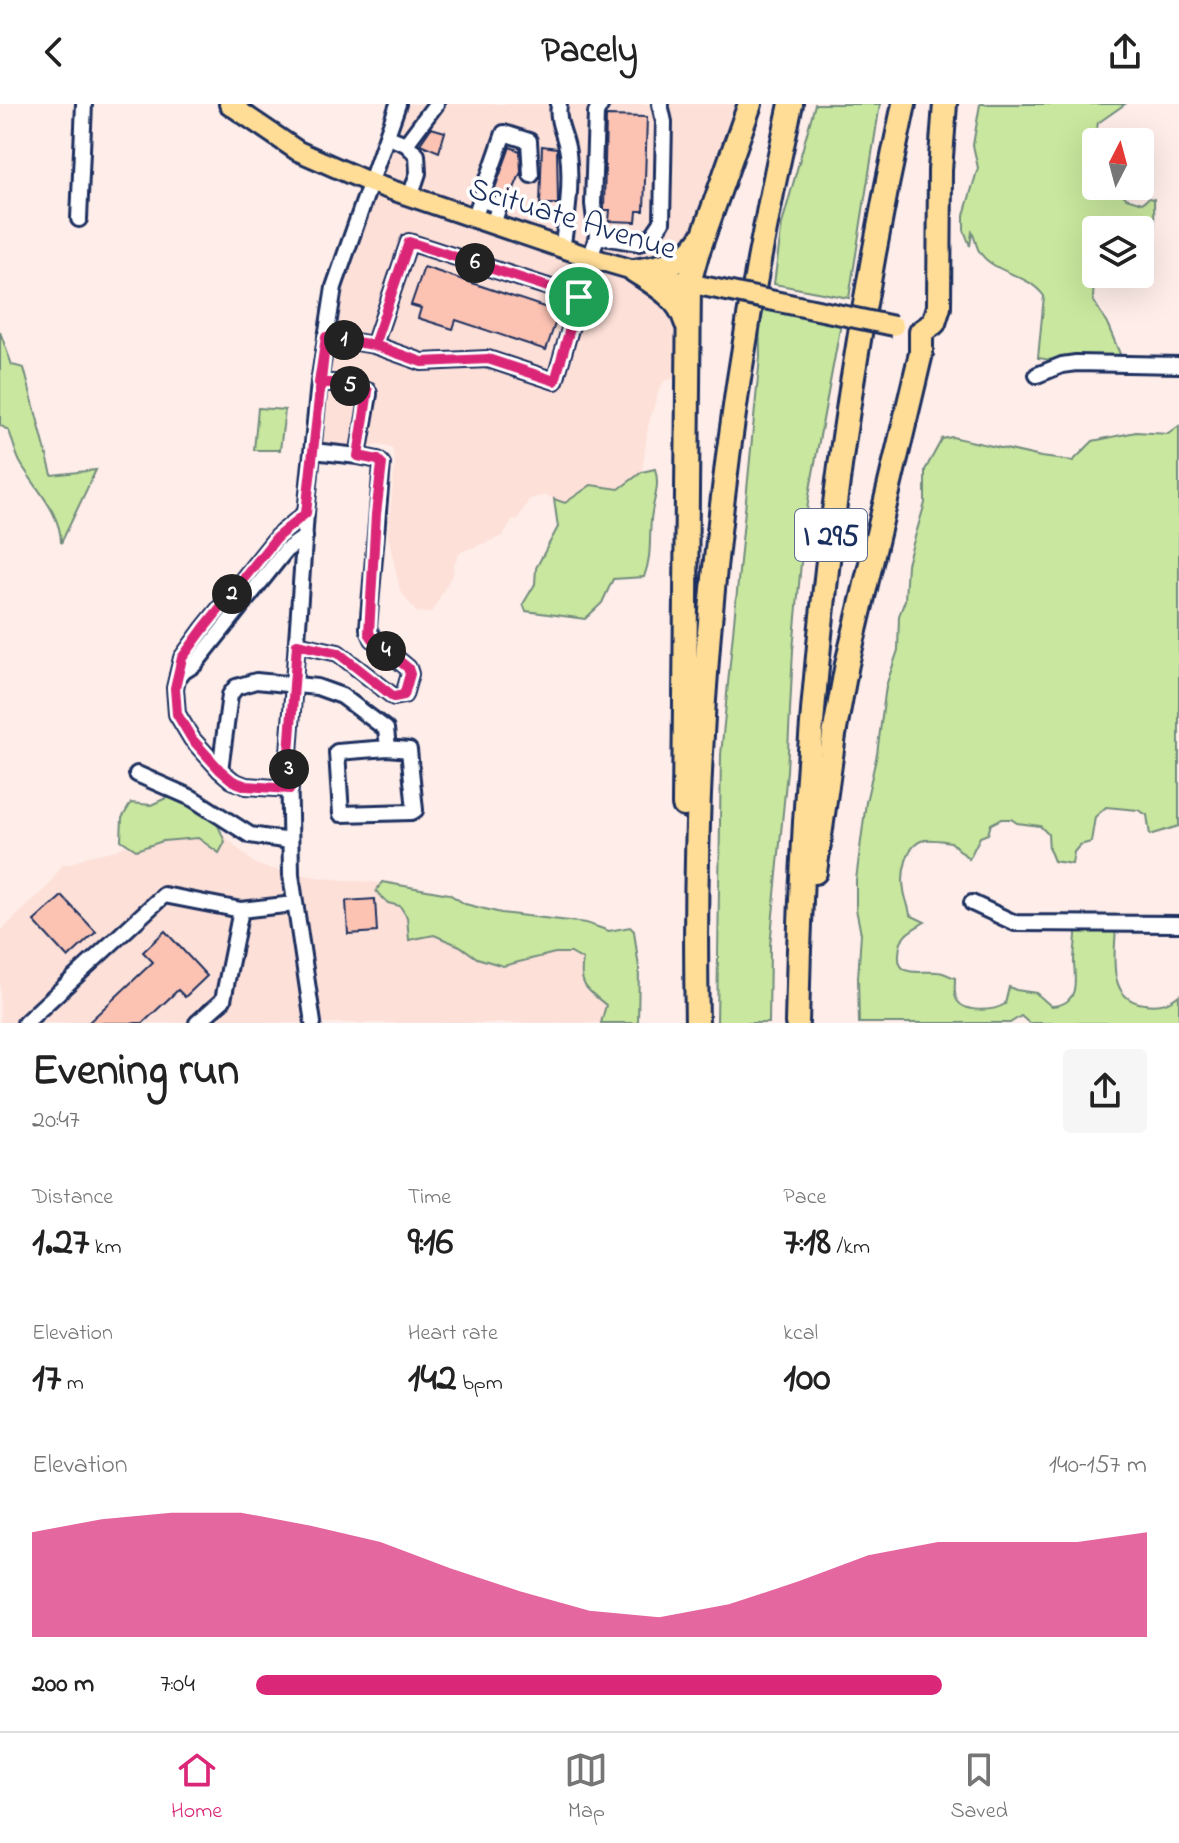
<!DOCTYPE html>
<html lang="en">
<head>
<meta charset="utf-8">
<style>
  :root { --surface:#fff; --page:#f6f6f6; --text:#222; --muted:#767676; --line:#e0e0e0; --accent:#db2777 }
  body { margin:0; font-family:"Indie Flower",sans-serif; background:var(--page); color:var(--text); height:100vh; display:flex; flex-direction:column; font-size:30px; white-space:nowrap }
  * { box-sizing:border-box; margin:0 }
  p { font-size:26px; color:var(--muted) }
  .icon { flex:none; width:44px; height:44px; fill:none; stroke:currentColor; stroke-width:2; stroke-linecap:round; stroke-linejoin:round }
  .map { position:relative; height:919px; overflow:hidden }
  .details { display:flex; flex-direction:column; background:var(--surface); flex:1 }
  .details>* { flex:none }
  .needle { width:52px; rotate:6deg }
  .controls { position:absolute; left:1082px; top:24px; display:grid; gap:16px }
  .controls a { display:grid; place-items:center; width:72px; height:72px; border-radius:8px; background:var(--surface); box-shadow:0 8px 32px #0002; font-size:40px }
  .pin { position:absolute; display:grid; place-items:center; width:68px; height:68px; color:#fff; margin:-34px; border:4px solid #fff; border-radius:50%; box-shadow:0 2px 8px #0007 }
  .km { position:absolute; width:40px; height:40px; margin:-20px; border-radius:50%; background:#222; color:#fff; font-size:22px; line-height:40px; text-align:center }
  .round { display:grid; place-items:center; flex:none; width:84px; height:84px; border-radius:8px; background:var(--page) }
  .summary { display:flex; align-items:center; justify-content:space-between; height:136px; padding:0 32px }
  h1 { font-size:44px; font-weight:800; line-height:60px }
  .metrics { display:grid; grid-template-columns:repeat(3,1fr); gap:12px; height:136px; padding:8px 32px }
  .metrics div { display:grid; align-content:center }
  .metrics b { font-size:40px; font-weight:800 }
  .metrics small { font-size:22px; font-weight:400 }
  .metrics p { font-size:22px }
  .chart { height:224px; padding:16px 32px }
  .chart p { display:flex; justify-content:space-between }
  .chart svg { width:100%; height:144px; margin-top:8px; fill:var(--accent); opacity:.7 }
  ul { padding:0 32px; list-style:none; font-size:26px }
  li { display:grid; grid-template-columns:128px 96px 1fr; align-items:center; height:60px }
  li i { height:20px; border-radius:10px; background:var(--accent) }
  header { display:flex; justify-content:space-between; align-items:center; height:104px; padding:0 32px; background:var(--surface); font-size:36px; font-weight:800 }
  .menu { display:flex; justify-content:space-around; align-items:center; height:112px; border-top:2px solid var(--line); background:var(--surface); font-size:22px; color:var(--muted) }
  .menu a { display:grid; justify-items:center; gap:4px }
  .menu .active { color:var(--accent) }
  .map>svg:first-child { display:block }
</style>
</head>
<body>
<header><svg class="icon" aria-label="back" viewBox="0 0 24 24"><path d="M15 5l-7 7 7 7"/></svg>Pacely<svg class="icon" aria-label="share" viewBox="0 0 24 24"><path d="M12 15V3M7 8l5-5 5 5M5 13v7h14v-7"/></svg></header>
<div class="map">
<svg width="1179" height="919" viewBox="0 0 1179 919">
  <rect width="100%" height="100%" fill="#feede8"/>
  <filter id="ink" filterUnits="userSpaceOnUse"><feTurbulence type="fractalNoise" baseFrequency=".0125" numOctaves="2"/><feDisplacementMap in="SourceGraphic" scale="16" xChannelSelector="R" yChannelSelector="G"/><feConvolveMatrix kernelMatrix="1 2 1 2 8 2 1 2 1" color-interpolation-filters="sRGB"/></filter>
  <g filter="url(#ink)">
    <g fill="#fde0d8">
      <path d="M399 0H750L688 179 686 273 665 276 659 285 648 322 642 368 619 385 591 381 565 400 546 391 529 395 517 416 513 415 503 432 461 448 454 459 453 469 431 509 416 508 400 486 388 431 395 360 392 343 378 341 366 344H315L338 197Z"/>
      <path d="M221 729 255 760 267 764 321 774 381 779 376 787 388 799 400 802 407 812 409 836 434 831 460 842 477 854 503 862 555 849H571L584 856 587 887 606 901 601 919H0V828L48 782 63 760H71L88 752 116 746 125 742 137 746 163 737 198 734 208 743Z"/>
    </g>
    <g fill="#c9e79e" stroke="#728b7e" stroke-width="2">
      <path d="M815 0H880L849 194 774 180 782 120Z"/>
      <path d="M980 0H1125L1098 19 1091 51 1096 57V82H1116L1126 94 1142 99 1149 94 1154 95 1155 153 1142 143 1140 126 1132 122 1108 121 1104 126H1096L1093 196 1107 219 1125 262 1083 261 1038 254 1044 192C1026 168 993 170 979 147 976 142 975 134 972 128L970 142 964 126V111L978 64 973 41Z"/>
      <path d="M759 196 842 214 809 391 803 437 793 546 787 667 770 842 769 919H717L721 651 760 253Z"/>
      <path d="M0 228 12 261 24 264 52 371 96 366 61 439C61 408 34 383 20 358 15 348 13 337 9 327L0 321Z"/>
      <path d="M258 304 285 306 280 346H254Z"/>
      <path d="M1179 322V722L1150 731 1147 711 1138 706 1106 703 1095 713 1091 738 1080 741 1074 748 1072 760 1054 757 1049 745 1048 730 1040 722 1017 719 1011 715H1001L991 720 988 730 980 733 969 755 951 738C943 737 933 735 925 736 906 739 901 770 904 786 905 795 909 802 910 811L925 818C910 827 900 830 899 850 897 875 921 866 937 868 943 868 950 872 955 874 955 880 954 888 956 894 962 910 994 907 1005 900L1009 883 1016 886 1036 889 1051 902C1078 901 1076 880 1074 859 1074 846 1077 834 1076 820L1116 822C1115 849 1106 896 1144 900 1159 902 1168 900 1179 891V919H1029L1021 912 1010 919H859L858 874 861 830 856 805V776L866 698 877 650 886 582 898 546 899 512 905 496 907 460 925 399V366L942 335 952 333 1041 353 1073 357 1093 337 1136 328 1168 330Z"/>
      <path d="M655 365C661 383 652 398 651 416 649 436 652 452 644 473L613 475 602 499 585 515 526 507 523 500 535 480 536 464 558 423 554 395 565 399 591 381 619 385 642 368Z"/>
      <path d="M177 693 190 699 195 706C216 713 217 717 225 738L219 749 198 734 163 737 136 746 121 736 122 714 131 699 151 701 166 694Z"/>
      <path d="M382 778 449 790 465 800 501 809 586 819 609 827 630 823 634 827 639 864 638 919H601L606 901C587 886 578 881 583 856L571 849H555L503 862 477 854 460 842 434 831 409 836 407 813 400 802 388 799 376 787Z"/>
    </g>
    <g fill="#fcc3b3" stroke="#1b2f5e" stroke-width="2">
      <path d="M606 12 647 13 644 107H637L636 118 609 117 610 106H604Z"/>
      <path d="M431 24 445 28 439 48 420 40Z"/>
      <path d="M542 42 557 44 558 100H540Z"/>
      <path d="M510 43 520 47 521 68 510 94 494 87Z"/>
      <path d="M424 163 559 208 546 246 456 216 453 225 418 214 421 204 411 201Z"/>
      <path d="M62 792 96 828 68 854 34 817Z"/>
      <path d="M375 795 377 828 348 830 346 797Z"/>
      <path d="M165 827 207 872 185 893 178 886 143 919H88L153 858 143 848Z"/>
    </g>
    <g fill="none" stroke-linecap="round" stroke-linejoin="round">
      <g stroke="#1b2f5e" stroke-width="20">
        <g id="minor">
          <path d="M559 0C556 19 566 31 568 49 572 80 567 114 562 145"/>
          <path d="M388 33 406 40 417 51 418 69 410 93"/>
          <path d="M406 40 436 0"/>
          <path d="M480 95 499 102 493 121"/>
          <path d="M79 115 84 0"/>
          <path d="M474 115 504 29 529 37 531 71"/>
          <path d="M597 132 639 139 653 131 662 118 664 18 660 0"/>
          <path d="M326 233 374 241 409 138 579 193"/>
          <path d="M374 241 422 258 488 255 555 277 597 132 593 100 596 9 601 0"/>
          <path d="M1037 271 1062 261 1076 259 1179 261"/>
          <path d="M313 347 358 352 369 290 368 287 340 279H319"/>
          <path d="M297 540 338 549 394 593 404 591 410 570 408 564 373 535 368 524 382 360 378 356 358 352"/>
          <path d="M178 571 195 560 286 446 305 433"/>
          <path d="M220 666 230 591 236 583 256 577 317 583 342 592 386 625 388 644 337 648 341 710 412 708 415 706 409 646 388 644"/>
          <path d="M137 670 192 694 250 731 290 737"/>
          <path d="M290 685 246 682 233 677 220 666 192 635 177 610 175 584 182 554 204 524 277 433 306 409"/>
          <path d="M972 799 1015 819 1179 820"/>
          <path d="M25 919 164 791 241 806 294 800"/>
          <path d="M197 919 223 896 241 806"/>
          <path d="M313 919 291 771 289 649 306 409 319 279 334 183 398 0"/>
        </g>
      </g>
      <g stroke="#1b2f5e" stroke-width="24">
        <path id="major" d="M229 0 298 47 371 79 592 154 654 172 722 186"/>
      </g>
      <g stroke="#1b2f5e" stroke-width="28">
        <g id="highway">
          <path d="M635 167C661 162 685 160 700 136"/>
          <path d="M635 167C656 181 679 193 686 218"/>
          <path d="M684 701 689 179 697 150 750 0"/>
          <path d="M815 768 834 631 847 560 921 249V228L934 219 939 203 940 66 945 0"/>
          <path d="M697 919C690 610 723 301 791 0"/>
          <path d="M797 919C803 610 838 302 904 0"/>
        </g>
      </g>
      <use href="#minor" stroke="#fff" stroke-width="14"/>
      <use href="#major" stroke="#ffdd96" stroke-width="18"/>
      <use href="#highway" stroke="#ffdd96" stroke-width="22"/>
      <g stroke="#1b2f5e" stroke-width="24" stroke-linecap="butt">
        <path id="major-bridge" d="M722 186 894 222"/>
      </g>
      <use href="#major-bridge" stroke="#ffdd96" stroke-width="18"/>
    </g>
  </g>
  <g fill="none" stroke-linecap="round" stroke-linejoin="round" filter="url(#ink)">
    <g stroke="#fff" stroke-width="16">
      <path id="route" d="M579 193 555 277 488 255 422 258 374 241 326 233 306 409 277 433 204 524 182 554 175 584 177 610 192 635 220 666 233 677 246 682 290 685 289 649 297 540 338 549 394 593 404 591 410 570 408 564 373 535 369 529 376 410 382 360 378 356 358 352 368 287 340 279H319L326 233 374 241 409 138 579 193"/>
    </g>
    <use href="#route" stroke="#db2777" stroke-width="10"/>
  </g>
  <g text-anchor="middle" stroke-width="7" stroke-linejoin="round" paint-order="stroke">
    <rect fill="#fff" stroke="#5f6d8e" stroke-width="2" x="795" y="405" width="72" height="52" rx="6"/>
    <g font-size="30" font-weight="bold" fill="#1b2f5e">
      <text x="831" y="441">I 295</text>
    </g>
    <g font-size="32" fill="#1b2f5e" stroke="#fff">
      <text transform="translate(573 113) rotate(17)" y="11">Scituate Avenue</text>
    </g>
  </g>
</svg>
<div class="controls">
<a><svg class="needle" viewBox="-14 -14 28 28"><path d="M0-13l5 13h-10z" fill="#e53935"/><path d="M0 13l5-13h-10z" fill="#767676"/></svg></a>
<a><svg class="icon" aria-label="layers" viewBox="0 0 24 24"><path d="M12 4l9 5-9 5-9-5zM3 14l9 5 9-5"/></svg></a>
</div>
<div class="pin" style="left:579px;top:193px;background:#1e9e55"><svg class="icon" aria-label="arrive" viewBox="0 0 24 24"><path d="M6 21V4h12l-3 4 3 4H6"/></svg></div>
<b class="km" style="left:344px;top:236px">1</b>
<b class="km" style="left:232px;top:490px">2</b>
<b class="km" style="left:289px;top:665px">3</b>
<b class="km" style="left:386px;top:547px">4</b>
<b class="km" style="left:350px;top:282px">5</b>
<b class="km" style="left:475px;top:159px">6</b>
</div>
<section class="details">
<div class="summary"><div><h1>Evening run</h1><p>20:47</p></div><a class="round"><svg class="icon" aria-label="share" viewBox="0 0 24 24"><path d="M12 15V3M7 8l5-5 5 5M5 13v7h14v-7"/></svg></a></div>
<div class="metrics">
<div><p>Distance</p><b>1.27<small> km</small></b></div>
<div><p>Time</p><b>9:16</b></div>
<div><p>Pace</p><b>7:18<small> /km</small></b></div>
</div>
<div class="metrics">
<div><p>Elevation</p><b>17<small> m</small></b></div>
<div><p>Heart rate</p><b>142<small> bpm</small></b></div>
<div><p>kcal</p><b>100</b></div>
</div>
<div class="chart"><p><span>Elevation</span>140–157 m</p>
<svg viewBox="0 0 160 44" preserveAspectRatio="none"><path d="M0 44V12L10 8L20 6L30 6L40 10L50 15L60 23L70 30L80 36L90 38L100 34L110 27L120 19L130 15L140 15L150 15L160 12V44z"/></svg>
</div>
<ul>
<li><b>200 m</b>7:04<i style="width:77%"></i></li>
</ul>
</section>
<nav class="menu">
<a class="active"><svg class="icon" aria-label="home" viewBox="0 0 24 24"><path d="M3 11l9-7 9 7M6 9v11h12V9"/></svg>Home</a>
<a><svg class="icon" aria-label="map" viewBox="0 0 24 24"><path d="M3 6l6-2 6 2 6-2v14l-6 2-6-2-6 2zM9 4v14M15 6v14"/></svg>Map</a>
<a><svg class="icon" aria-label="saved" viewBox="0 0 24 24"><path d="M7 4h10v16l-5-4-5 4z"/></svg>Saved</a>
</nav>
</body>
</html>
